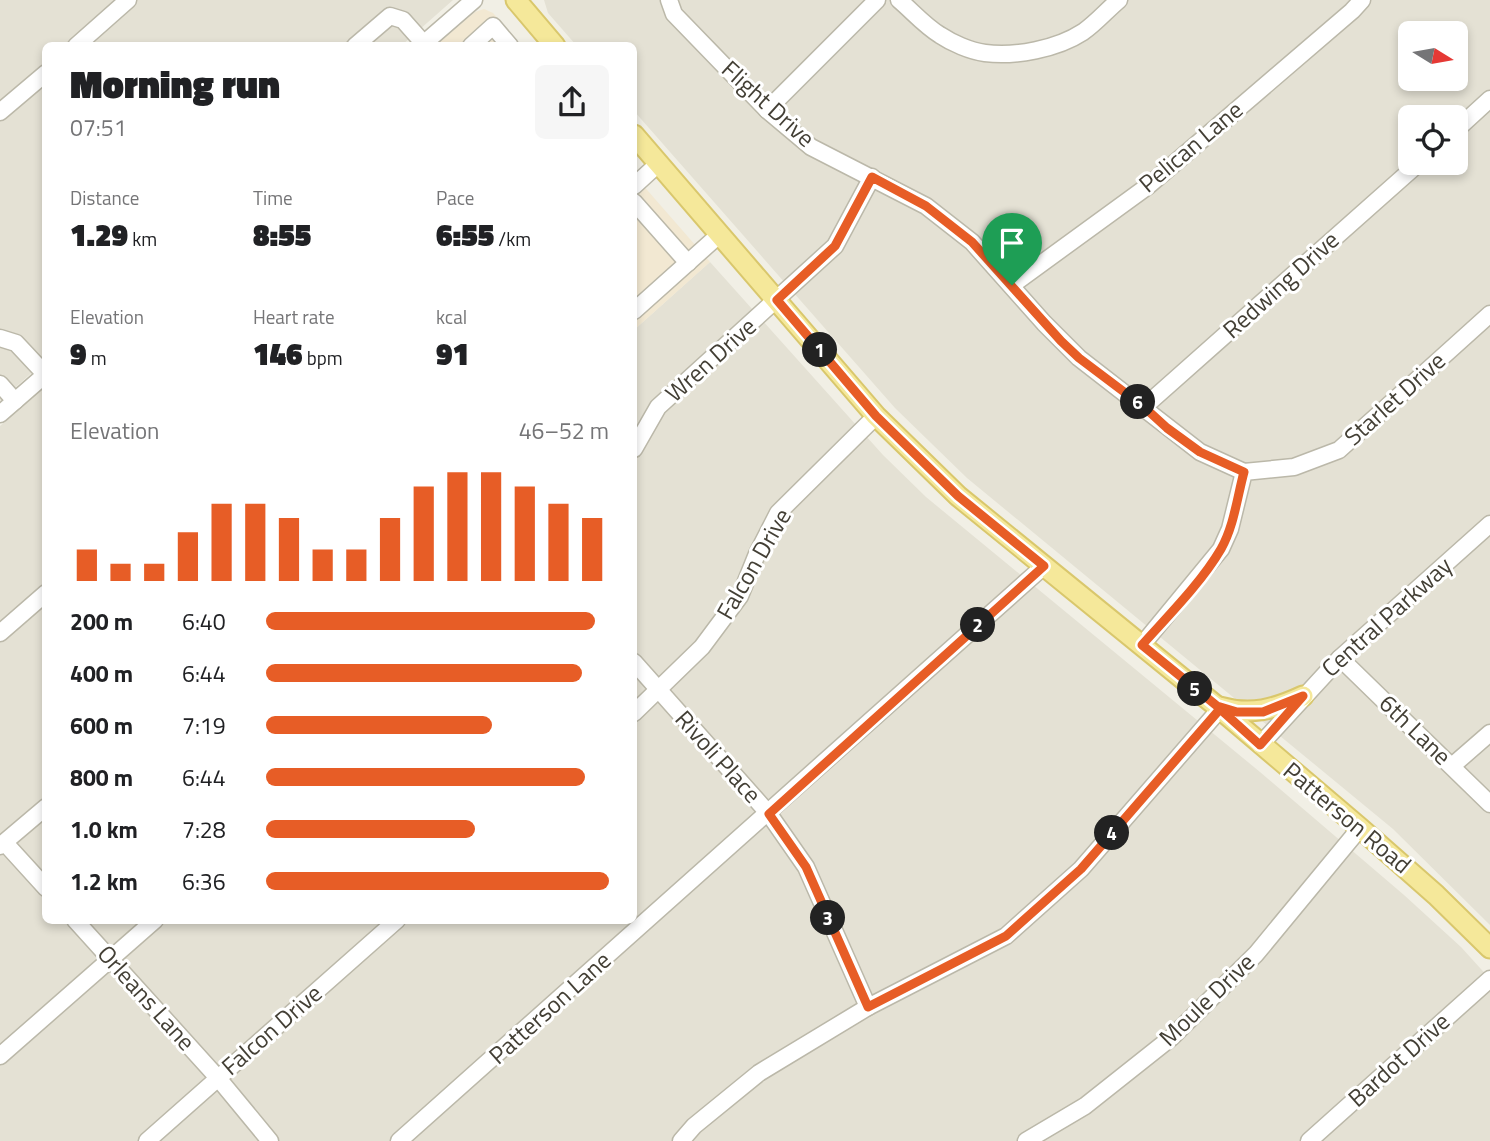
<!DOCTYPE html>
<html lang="en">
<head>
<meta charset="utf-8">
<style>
  :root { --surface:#fff; --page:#f6f6f6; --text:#202124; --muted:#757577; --accent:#e75d26 }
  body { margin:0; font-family:"Titillium Web",sans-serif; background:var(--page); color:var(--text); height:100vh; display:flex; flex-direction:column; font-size:26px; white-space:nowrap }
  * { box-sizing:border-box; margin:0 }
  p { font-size:23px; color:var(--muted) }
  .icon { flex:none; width:38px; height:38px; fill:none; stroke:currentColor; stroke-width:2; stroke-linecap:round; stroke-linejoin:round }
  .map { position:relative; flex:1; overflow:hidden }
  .details { position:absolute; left:42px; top:42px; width:595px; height:882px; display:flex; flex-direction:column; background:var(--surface); border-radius:10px; box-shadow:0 4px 10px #0003 }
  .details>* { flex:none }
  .needle { width:46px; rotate:101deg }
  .tools { position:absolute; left:1398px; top:21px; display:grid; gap:14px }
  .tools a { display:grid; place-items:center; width:70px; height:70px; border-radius:10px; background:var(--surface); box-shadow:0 4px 10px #0003; font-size:35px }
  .pin { position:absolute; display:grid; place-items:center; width:60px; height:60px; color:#fff; margin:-72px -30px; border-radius:50% 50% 50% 0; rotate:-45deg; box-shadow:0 0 7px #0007 }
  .pin .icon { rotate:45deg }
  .km { position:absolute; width:35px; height:35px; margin:-18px; border-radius:50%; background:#222; color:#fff; font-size:19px; line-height:35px; text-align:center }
  .round { display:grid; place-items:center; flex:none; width:74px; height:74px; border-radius:10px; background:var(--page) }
  .overview { display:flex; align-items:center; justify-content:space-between; height:119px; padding:0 28px }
  h1 { font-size:38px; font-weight:800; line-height:52px }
  .figures { display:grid; grid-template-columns:repeat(3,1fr); gap:10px; height:119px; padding:7px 28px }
  .figures div { display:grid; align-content:center }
  .figures b { font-size:30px; font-weight:800 }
  .figures small { font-size:19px; font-weight:400 }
  .figures p { font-size:19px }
  .chart { height:196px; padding:14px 28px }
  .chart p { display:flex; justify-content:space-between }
  .chart svg { width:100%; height:126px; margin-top:7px; stroke:var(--accent); stroke-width:6 }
  ul { padding:0 28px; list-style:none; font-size:23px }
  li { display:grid; grid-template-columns:112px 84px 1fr; align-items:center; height:52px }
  li i { height:18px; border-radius:9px; background:var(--accent) }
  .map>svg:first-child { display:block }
</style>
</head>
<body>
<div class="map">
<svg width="1490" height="1141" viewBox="0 0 1490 1141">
  <rect width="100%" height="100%" fill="#f1efe5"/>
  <g fill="#e4e1d4" fill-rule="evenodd">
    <path d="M0 0H453L402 45 46 46 45 361 0 401Z"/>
    <path d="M544 0H1490V925L1393 829 967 478 895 408 634 111V46L576 45 548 13ZM1410 33H1456V79H1410ZM1410 117H1456V163H1410Z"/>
    <path d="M710 262 883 455 926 497 1260 772 1404 895 1461 947 1490 979V1141H0V426L45 386 46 920H634V330Z"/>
  </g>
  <g fill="#f2e8d2">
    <path d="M484 9 493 13 521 45 435 46 475 12Z"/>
    <path d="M634 175 710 262 634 330Z"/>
  </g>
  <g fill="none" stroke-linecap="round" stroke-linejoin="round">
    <g stroke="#bbb8a9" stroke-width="19">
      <g id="minor">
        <path d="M669 0 674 14 767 110 811 147 926 206 972 242 1044 323 1079 358 1200 452 1244 472"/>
        <path d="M899 0C912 11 925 26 940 35 952 43 970 51 985 53 1015 57 1057 49 1083 32 1096 23 1107 10 1119 0"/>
        <path d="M76 46 128 0"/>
        <path d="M355 46 390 16 403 20 426 46"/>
        <path d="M421 46 474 0"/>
        <path d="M471 46 493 26 510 46"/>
        <path d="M767 110 877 0"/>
        <path d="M0 112 46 73"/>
        <path d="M1456 130 1490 99"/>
        <path d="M634 186 658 164"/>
        <path d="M634 202 688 263"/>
        <path d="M1012 285 1148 186 1352 11 1362 0"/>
        <path d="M634 311 720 234"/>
        <path d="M0 338 16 343 45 374"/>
        <path d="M0 384 15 401"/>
        <path d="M1144 407 1419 163"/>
        <path d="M0 414 46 374"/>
        <path d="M634 449 658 407 835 246 872 177"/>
        <path d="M0 633 46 593"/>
        <path d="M1142 645 1221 549 1230 529 1244 472 1294 467 1339 450 1490 314"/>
        <path d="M1340 658 1490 804"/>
        <path d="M634 662 769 814 806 867 868 1007"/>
        <path d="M634 713 702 647 740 596 757 554 778 513 876 416"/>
        <path d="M1260 745 1340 658 1490 524"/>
        <path d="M1452 766 1490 733"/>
        <path d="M5 843 46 888"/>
        <path d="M0 846 46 807"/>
        <path d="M75 920 218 1078 270 1141"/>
        <path d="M0 1056 155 920"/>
        <path d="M147 1141 397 920"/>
        <path d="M399 1141 1044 566"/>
        <path d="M681 1141 694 1126 759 1073 868 1007 1006 936 1081 869 1220 709"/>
        <path d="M1026 1141 1085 1106 1172 1037 1256 954 1360 828"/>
        <path d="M1309 1141 1490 979"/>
      </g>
    </g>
    <g stroke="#d9c76c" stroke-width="23">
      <g id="major">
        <path d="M516 0 555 46"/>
        <path d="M634 135 876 416 958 496 1220 709 1360 828 1436 895 1490 948"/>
        <path d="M1220 707C1251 716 1275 709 1303 696"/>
      </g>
    </g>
    <use href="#minor" stroke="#fff" stroke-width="16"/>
    <use href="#major" stroke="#f5e89a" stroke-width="19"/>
  </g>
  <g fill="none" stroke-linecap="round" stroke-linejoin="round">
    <g stroke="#fff" stroke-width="14">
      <path id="route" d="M872 177 926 206 972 242 1061 341 1079 358 1144 407 1167 428 1200 452 1244 472C1237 498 1234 526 1221 549 1201 583 1168 616 1142 645L1217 706 1237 712H1263L1303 696 1260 745 1220 709 1081 869 1006 936 868 1007 806 867 769 814 1044 566 958 496 876 416 777 300 835 246Z"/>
    </g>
    <use href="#route" stroke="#e75d26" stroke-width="9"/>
  </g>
  <g text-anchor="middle" stroke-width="6" stroke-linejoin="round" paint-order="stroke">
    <g font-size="24" fill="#433f35" stroke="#fff">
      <text transform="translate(768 104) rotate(42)" y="8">Flight Drive</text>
      <text transform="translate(1191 147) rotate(-40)" y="8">Pelican Lane</text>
      <text transform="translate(1281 285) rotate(-42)" y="8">Redwing Drive</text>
      <text transform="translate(711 360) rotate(-42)" y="8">Wren Drive</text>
      <text transform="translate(1395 399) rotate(-42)" y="8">Starlet Drive</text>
      <text transform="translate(754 564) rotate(-60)" y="8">Falcon Drive</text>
      <text transform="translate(1387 617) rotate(-42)" y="8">Central Parkway</text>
      <text transform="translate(1415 730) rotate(44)" y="8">6th Lane</text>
      <text transform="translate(718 757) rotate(48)" y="8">Rivoli Place</text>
      <text transform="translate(1347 818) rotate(40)" y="8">Patterson Road</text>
      <text transform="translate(146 998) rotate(48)" y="8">Orleans Lane</text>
      <text transform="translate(1207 1000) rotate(-44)" y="8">Moule Drive</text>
      <text transform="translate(550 1008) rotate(-42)" y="8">Patterson Lane</text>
      <text transform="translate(272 1030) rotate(-41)" y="8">Falcon Drive</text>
      <text transform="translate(1399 1060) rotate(-42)" y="8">Bardot Drive</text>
    </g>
  </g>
</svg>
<div class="tools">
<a><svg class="needle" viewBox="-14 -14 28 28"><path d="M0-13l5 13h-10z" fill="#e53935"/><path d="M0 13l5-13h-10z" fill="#757577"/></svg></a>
<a><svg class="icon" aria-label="locate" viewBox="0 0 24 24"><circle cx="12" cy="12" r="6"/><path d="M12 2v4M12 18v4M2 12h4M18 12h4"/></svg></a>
</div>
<div class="pin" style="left:1012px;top:285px;background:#1e9e55"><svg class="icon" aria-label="arrive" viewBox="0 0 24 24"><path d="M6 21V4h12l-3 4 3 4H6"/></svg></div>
<b class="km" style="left:820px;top:350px">1</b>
<b class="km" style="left:978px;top:625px">2</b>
<b class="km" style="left:828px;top:918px">3</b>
<b class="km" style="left:1112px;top:833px">4</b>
<b class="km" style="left:1195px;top:689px">5</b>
<b class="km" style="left:1138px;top:402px">6</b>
<section class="details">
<div class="overview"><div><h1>Morning run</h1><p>07:51</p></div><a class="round"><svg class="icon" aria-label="share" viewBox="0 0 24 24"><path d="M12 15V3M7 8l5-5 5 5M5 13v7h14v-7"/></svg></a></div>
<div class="figures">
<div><p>Distance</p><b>1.29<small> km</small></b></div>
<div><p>Time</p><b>8:55</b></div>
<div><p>Pace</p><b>6:55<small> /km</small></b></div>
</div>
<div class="figures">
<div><p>Elevation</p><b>9<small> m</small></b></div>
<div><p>Heart rate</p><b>146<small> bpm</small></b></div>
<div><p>kcal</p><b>91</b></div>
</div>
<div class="chart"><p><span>Elevation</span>46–52 m</p>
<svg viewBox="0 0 160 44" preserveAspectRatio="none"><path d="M5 44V33M15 44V38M25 44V38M35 44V27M45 44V17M55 44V17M65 44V22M75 44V33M85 44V33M95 44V22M105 44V11M115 44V6M125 44V6M135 44V11M145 44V17M155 44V22"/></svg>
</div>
<ul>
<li><b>200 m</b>6:40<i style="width:96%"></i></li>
<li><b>400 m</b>6:44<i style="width:92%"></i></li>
<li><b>600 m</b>7:19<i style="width:66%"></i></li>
<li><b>800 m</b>6:44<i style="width:93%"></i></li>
<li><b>1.0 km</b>7:28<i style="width:61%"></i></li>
<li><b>1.2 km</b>6:36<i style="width:100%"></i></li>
</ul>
</section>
</div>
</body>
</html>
